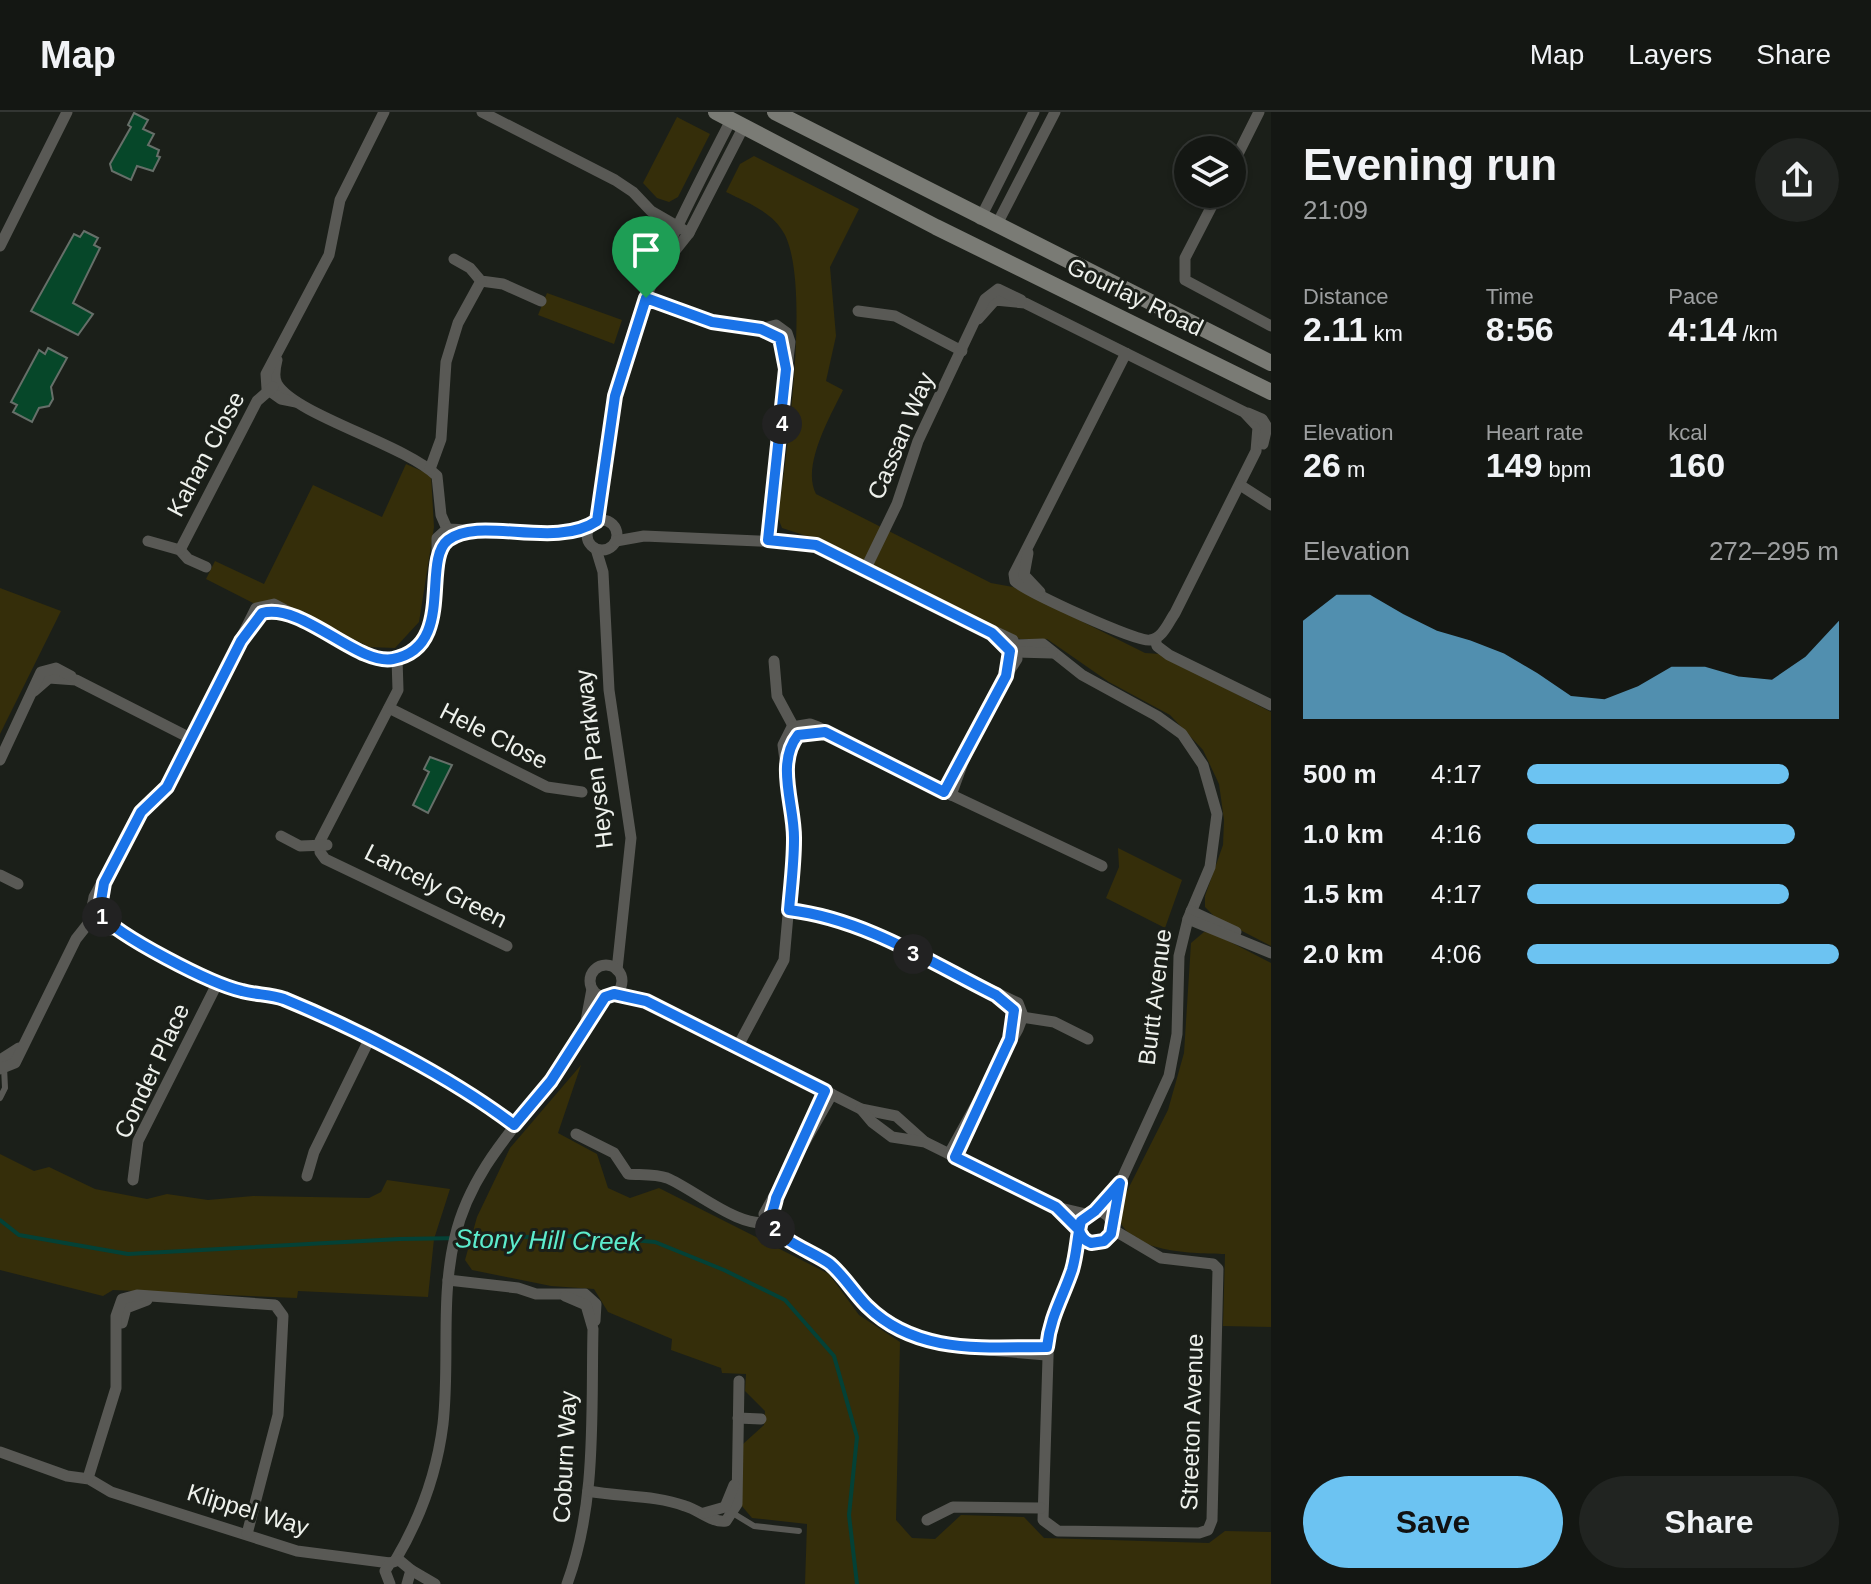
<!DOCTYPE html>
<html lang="en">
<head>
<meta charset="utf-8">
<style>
  :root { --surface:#141713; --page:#212421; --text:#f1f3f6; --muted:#9d9fa0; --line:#333633; --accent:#6cc3f2 }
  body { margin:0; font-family:Arial,sans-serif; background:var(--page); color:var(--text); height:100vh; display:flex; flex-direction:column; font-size:30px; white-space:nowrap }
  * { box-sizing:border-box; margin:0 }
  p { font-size:26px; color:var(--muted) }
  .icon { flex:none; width:44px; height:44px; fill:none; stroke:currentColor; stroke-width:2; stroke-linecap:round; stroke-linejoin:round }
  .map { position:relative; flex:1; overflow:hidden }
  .details { display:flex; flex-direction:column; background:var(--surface); width:600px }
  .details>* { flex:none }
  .controls { position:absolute; left:1174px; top:24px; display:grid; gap:16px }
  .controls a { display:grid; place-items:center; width:72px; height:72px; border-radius:50%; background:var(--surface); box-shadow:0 2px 6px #0004,0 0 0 2px var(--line); font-size:40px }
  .pin { position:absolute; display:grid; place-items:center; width:68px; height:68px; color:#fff; margin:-82px -34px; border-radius:50% 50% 50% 0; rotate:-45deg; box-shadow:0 0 8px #0007 }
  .pin .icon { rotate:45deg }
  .km { position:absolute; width:40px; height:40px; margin:-20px; border-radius:50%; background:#222; color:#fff; font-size:22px; line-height:40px; text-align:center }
  .round { display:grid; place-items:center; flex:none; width:84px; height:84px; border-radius:42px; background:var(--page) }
  .headline { display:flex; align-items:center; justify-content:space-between; height:136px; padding:0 32px }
  h1 { font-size:44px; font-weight:700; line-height:60px }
  .metrics { display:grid; grid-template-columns:repeat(3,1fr); gap:12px; height:136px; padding:8px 32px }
  .metrics div { display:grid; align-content:center }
  .metrics b { font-size:34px; font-weight:700 }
  .metrics small { font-size:22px; font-weight:400 }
  .metrics p { font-size:22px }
  .chart { height:224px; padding:16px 32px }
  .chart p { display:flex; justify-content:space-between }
  .chart svg { width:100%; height:144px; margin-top:8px; fill:var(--accent); opacity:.7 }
  .button { display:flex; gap:16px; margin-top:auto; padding:16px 32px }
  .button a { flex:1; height:92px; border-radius:48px; background:var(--accent); color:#111; font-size:32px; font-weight:700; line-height:92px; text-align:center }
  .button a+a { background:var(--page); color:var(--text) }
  ul { padding:0 32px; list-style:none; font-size:26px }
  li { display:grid; grid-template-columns:128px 96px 1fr; align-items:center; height:60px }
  li i { height:20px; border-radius:10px; background:var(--accent) }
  header { display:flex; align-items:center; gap:48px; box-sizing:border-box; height:112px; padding:0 40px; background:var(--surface); border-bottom:2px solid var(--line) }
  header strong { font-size:38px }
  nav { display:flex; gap:44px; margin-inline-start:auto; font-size:28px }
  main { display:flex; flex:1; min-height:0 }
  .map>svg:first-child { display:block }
</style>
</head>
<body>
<header>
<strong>Map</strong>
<nav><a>Map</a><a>Layers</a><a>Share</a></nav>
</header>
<main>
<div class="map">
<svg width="1271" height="1472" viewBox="0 0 1271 1472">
  <rect width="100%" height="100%" fill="#1b1f19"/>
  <g fill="#352e0a">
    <path d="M677 5 710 22 678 85 669 90 657 86 643 71Z"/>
    <path d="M754 44 859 97 830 155 836 224 826 269 843 278C831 303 801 354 816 382L991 471 1013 475 1145 541 1160 542 1271 600V834L1215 805 1205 795V784L1223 733 1224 708 1219 672 1203 638 1170 603 1109 570 1047 527H1020L825 430 782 416 778 406C786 344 811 177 785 123 773 100 748 91 726 80L740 52Z"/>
    <path d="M547 181 622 208 614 232 538 203Z"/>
    <path d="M406 352 431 363 434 415 419 510 395 536 369 535 277 489 255 492 206 467 215 449 264 472 313 373 382 405Z"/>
    <path d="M0 476 61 499 0 622Z"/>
    <path d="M1118 736 1182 768 1165 816 1106 786 1119 755Z"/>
    <path d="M1204 820 1213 821 1271 851V1215L1223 1214 1225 1142C1193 1141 1131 1142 1118 1105L1122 1089 1168 998 1184 941 1191 831Z"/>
    <path d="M581 953 558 1021 597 1042 608 1076 630 1086 659 1076 829 1162 859 1203 900 1230 896 1408 912 1426 935 1427 961 1403 1024 1405 1044 1426 1209 1431 1225 1419 1271 1420V1472H805L807 1412 752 1406 741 1393 743 1332 764 1313 765 1299 745 1279 746 1262 722 1261 721 1256 671 1238 672 1227 608 1200 594 1177 551 1174 472 1158 465 1148 477 1105 510 1036Z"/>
    <path d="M0 1042 34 1059 49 1055 95 1077 147 1087 167 1082 208 1088 253 1084 369 1086 381 1080 387 1068 450 1077 434 1127 428 1185 298 1179 297 1186 113 1178 103 1184 0 1158Z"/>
  </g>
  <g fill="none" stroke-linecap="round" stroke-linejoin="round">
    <path stroke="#044136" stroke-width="4" d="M0 1108 19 1123 128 1142 399 1127 586 1124 655 1130 724 1158 785 1188 834 1244 857 1325 849 1403 857 1472"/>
  </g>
  <g fill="#064729" stroke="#666f69" stroke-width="2">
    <path d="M134 1 148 8 143 17 154 22 148 33 159 38 157 44 160 45 153 59 137 54 131 68 112 59 110 52 131 15 128 13Z"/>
    <path d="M84 119 98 126 94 133 100 136 73 191 93 202 78 223 31 199 74 122 80 125Z"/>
    <path d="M48 236 67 246 51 275 53 287 49 294 39 296 32 310 13 300 17 293 11 290 39 238 45 242Z"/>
    <path d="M430 645 452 653 428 701 413 693 429 660 424 657Z"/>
  </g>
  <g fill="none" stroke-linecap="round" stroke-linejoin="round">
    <g stroke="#595955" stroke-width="6">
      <path d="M0 986 5 976 4 955"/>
      <path d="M731 1400 754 1414 799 1419"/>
    </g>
    <g stroke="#595955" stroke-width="11">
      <path d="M482 0 615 68 633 80 651 99 689 121"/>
      <path d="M1232 54 1259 0"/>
      <path d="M1218 82 1185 146V168L1271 214"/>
      <path d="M980 107 1034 0"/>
      <path d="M996 114 1055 0"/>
      <path d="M0 134 67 0"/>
      <path d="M454 147 470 156 481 169 503 172 541 189"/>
      <path d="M662 155 689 121 744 14"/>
      <path d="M646 186 712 210 761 217 780 226 783 244"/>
      <path d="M858 199 895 204 962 239"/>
      <path d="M978 207 995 188 1025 191 1244 300 1258 315 1256 339 1175 501C1168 511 1163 526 1150 528 1138 531 1025 479 1015 469L1014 462 1126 241"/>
      <path d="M761 217 776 213 787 221 790 230 768 428"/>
      <path d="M277 248C275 256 273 265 277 272 295 303 404 332 437 364L441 403 451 426"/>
      <path d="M296 290 281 287 267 277 266 262 329 143 340 88 384 0"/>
      <path d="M1248 301 1262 307 1267 315 1263 332"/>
      <path d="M430 357 441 327 446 250 458 211 481 169"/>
      <path d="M1240 373 1271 393"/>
      <circle cx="602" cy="423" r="15"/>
      <path d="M597 409C606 367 606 324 615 282 638 185 686 96 731 8"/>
      <path d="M148 429 180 438 188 447 206 455"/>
      <path d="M616 429 644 424 807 431 1013 528 1017 547 1006 564"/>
      <path d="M596 437 603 460 609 578 631 726 617 858"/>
      <path d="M180 438 257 289 273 275"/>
      <path d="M1028 441 1024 463 1040 480"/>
      <path d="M437 448V426L447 417 561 422 589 416"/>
      <path d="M865 458 897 392 918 329 985 187 998 177 1021 188"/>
      <path d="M253 512 269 499 286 502"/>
      <path d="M1155 527 1157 534 1169 543 1271 593"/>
      <path d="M1010 539 1015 533 1043 532 1082 563 1157 604 1182 622 1203 653 1217 702 1210 755 1188 807 1179 844 1177 922 1169 964 1120 1071 1110 1108"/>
      <path d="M1014 540 1052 541"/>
      <path d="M397 546 398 578 320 729V740L325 747 507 834"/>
      <path d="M774 549 777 584 798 623"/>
      <path d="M34 579 49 566 76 568 192 627"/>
      <path d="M389 596 547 675 582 680"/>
      <path d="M0 648 41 560 56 556 71 564"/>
      <path d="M951 683 963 650 1008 557"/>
      <path d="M281 724 300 734 327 733"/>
      <path d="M0 763 18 772"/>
      <path d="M100 783 99 801C118 824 211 872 242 879 256 883 270 882 284 887 357 917 452 965 514 1013"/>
      <path d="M789 798 827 803 860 815 1018 891 1023 904 1018 917 949 1042"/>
      <path d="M1191 799 1236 820"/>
      <path d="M1188 807 1271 841"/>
      <path d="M117 819 106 817 90 805 94 785 141 700 167 675 256 496 274 492 379 547C446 557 428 464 446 429L474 419"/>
      <circle cx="606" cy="869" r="16"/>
      <path d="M614 882 646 889 861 997 896 1004 925 1030"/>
      <path d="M1015 904 1054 910 1088 927"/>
      <path d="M585 914 592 877"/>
      <path d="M738 934 784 848 795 724 783 633 792 615 810 612 818 615 924 670 1102 754"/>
      <path d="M0 948 19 936"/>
      <path d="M0 957 15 951 76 827 95 803"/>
      <path d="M832 982 764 1102 767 1120 832 1154 867 1195 903 1220 953 1235 1046 1243"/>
      <path d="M861 997 872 1010 892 1025 925 1030 1056 1095 1086 1102"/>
      <path d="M576 1022 614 1041 628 1062C640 1063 656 1062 667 1066 694 1077 743 1120 771 1109"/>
      <path d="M307 1064 314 1040 369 928"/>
      <path d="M133 1068 138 1029 218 870"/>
      <circle cx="1096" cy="1115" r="16"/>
      <path d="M1081 1123 1071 1160 1049 1213 1043 1408 1058 1419 1199 1421 1208 1418 1212 1408 1218 1157 1213 1152 1161 1146 1112 1117"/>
      <path d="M448 1168 518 1176 536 1182H585L596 1192 595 1209"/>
      <path d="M565 1184 586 1193 593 1217C591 1302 597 1391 567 1472"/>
      <path d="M122 1211 126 1196 147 1188"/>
      <path d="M738 1306 761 1307"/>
      <path d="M0 1340 67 1364 89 1367 111 1380 297 1439 390 1451"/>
      <path d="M88 1366 116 1276V1204L122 1187 137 1183 275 1193 283 1204 278 1303 247 1422"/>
      <path d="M588 1379C620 1385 655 1383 685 1394 699 1398 712 1411 726 1409L737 1392 739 1269"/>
      <path d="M704 1401 725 1395 734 1373"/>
      <path d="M927 1408 953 1395 1041 1396"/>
      <path d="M395 1449C420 1407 437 1360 443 1312 450 1250 440 1186 455 1125 469 1064 511 1019 549 971 570 945 588 913 605 885"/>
      <path d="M411 1458 435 1472"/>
      <path d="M390 1472 385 1459 390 1451 399 1448 411 1458 407 1472"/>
    </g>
    <g stroke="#7a7b75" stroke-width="16">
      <path d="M716 0 936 115 1271 280"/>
      <path d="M775 0 1271 251"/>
    </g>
  </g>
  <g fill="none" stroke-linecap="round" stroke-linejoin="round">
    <g stroke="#fff" stroke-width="16">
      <path id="route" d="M646 186 615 284 597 409C554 438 480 403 448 428 421 449 456 535 393 547 358 554 302 490 262 501L241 529 167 675 141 700 104 771 99 801C118 824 211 872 242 879 256 883 270 882 284 887 357 917 451 965 514 1013L551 969 605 885 614 882 646 889 825 979 776 1086C775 1094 770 1102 771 1110 775 1127 816 1141 830 1152 844 1164 854 1181 867 1194 917 1243 983 1235 1047 1235 1050 1205 1063 1185 1072 1158 1077 1141 1077 1125 1081 1109L1095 1099 1120 1071 1111 1122 1104 1129 1091 1131C1085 1129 1081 1125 1079 1118L1056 1095 955 1045 1010 927 1014 898 996 883C930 850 864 807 789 798 791 774 794 751 794 728 795 694 775 652 798 623L825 620 944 680 1006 564 1010 539 992 521 816 433 768 428 786 257 780 226 761 217 712 210 646 186"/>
    </g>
    <use href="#route" stroke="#1a73e8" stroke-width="10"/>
  </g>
  <g text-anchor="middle" stroke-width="6" stroke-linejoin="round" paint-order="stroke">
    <g font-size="24" fill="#eef1ec" stroke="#1b1f19">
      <text transform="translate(1135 185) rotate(26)" y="8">Gourlay Road</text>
      <text transform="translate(901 324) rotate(-67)" y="8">Cassan Way</text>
      <text transform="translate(206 342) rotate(-62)" y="8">Kahan Close</text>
      <text transform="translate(494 624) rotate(27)" y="8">Hele Close</text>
      <text transform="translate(594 647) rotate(-97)" y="8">Heysen Parkway</text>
      <text transform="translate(436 774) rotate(27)" y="8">Lancely Green</text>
      <text transform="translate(1155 885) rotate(-83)" y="8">Burtt Avenue</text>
      <text transform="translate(152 959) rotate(-65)" y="8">Conder Place</text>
      <text transform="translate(1192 1310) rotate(-88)" y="8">Streeton Avenue</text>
      <text transform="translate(565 1345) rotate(-87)" y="8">Coburn Way</text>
      <text transform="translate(248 1398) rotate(17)" y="8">Klippel Way</text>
    </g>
    <g font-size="26" font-style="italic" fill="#5ceccd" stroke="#1b1f19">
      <text transform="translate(548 1128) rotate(1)" y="9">Stony Hill Creek</text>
    </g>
  </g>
</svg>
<div class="controls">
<a><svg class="icon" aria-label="layers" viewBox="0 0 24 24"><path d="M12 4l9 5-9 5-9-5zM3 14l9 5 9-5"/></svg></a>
</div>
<div class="pin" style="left:646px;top:186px;background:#1e9e55"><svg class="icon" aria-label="arrive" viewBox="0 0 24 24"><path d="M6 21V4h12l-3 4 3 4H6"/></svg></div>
<b class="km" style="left:102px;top:805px">1</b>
<b class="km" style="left:775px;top:1117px">2</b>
<b class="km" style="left:913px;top:842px">3</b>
<b class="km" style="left:782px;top:312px">4</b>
</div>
<section class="details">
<div class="headline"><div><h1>Evening run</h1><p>21:09</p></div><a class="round"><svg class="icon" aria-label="share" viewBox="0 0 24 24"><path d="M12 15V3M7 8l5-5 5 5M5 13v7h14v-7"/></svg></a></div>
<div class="metrics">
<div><p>Distance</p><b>2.11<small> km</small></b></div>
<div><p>Time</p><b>8:56</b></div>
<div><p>Pace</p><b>4:14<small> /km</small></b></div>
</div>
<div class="metrics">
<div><p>Elevation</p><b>26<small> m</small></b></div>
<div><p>Heart rate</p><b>149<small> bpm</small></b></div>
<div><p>kcal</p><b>160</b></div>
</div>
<div class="chart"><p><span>Elevation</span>272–295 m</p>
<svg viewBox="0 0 160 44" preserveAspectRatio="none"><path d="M0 44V14L10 6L20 6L30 12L40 17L50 20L60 24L70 30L80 37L90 38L100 34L110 28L120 28L130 31L140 32L150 25L160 14V44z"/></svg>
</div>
<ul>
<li><b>500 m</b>4:17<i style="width:84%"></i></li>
<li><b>1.0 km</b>4:16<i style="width:86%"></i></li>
<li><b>1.5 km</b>4:17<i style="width:84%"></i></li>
<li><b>2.0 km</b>4:06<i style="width:100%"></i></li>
</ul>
<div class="button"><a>Save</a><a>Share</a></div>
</section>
</main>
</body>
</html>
